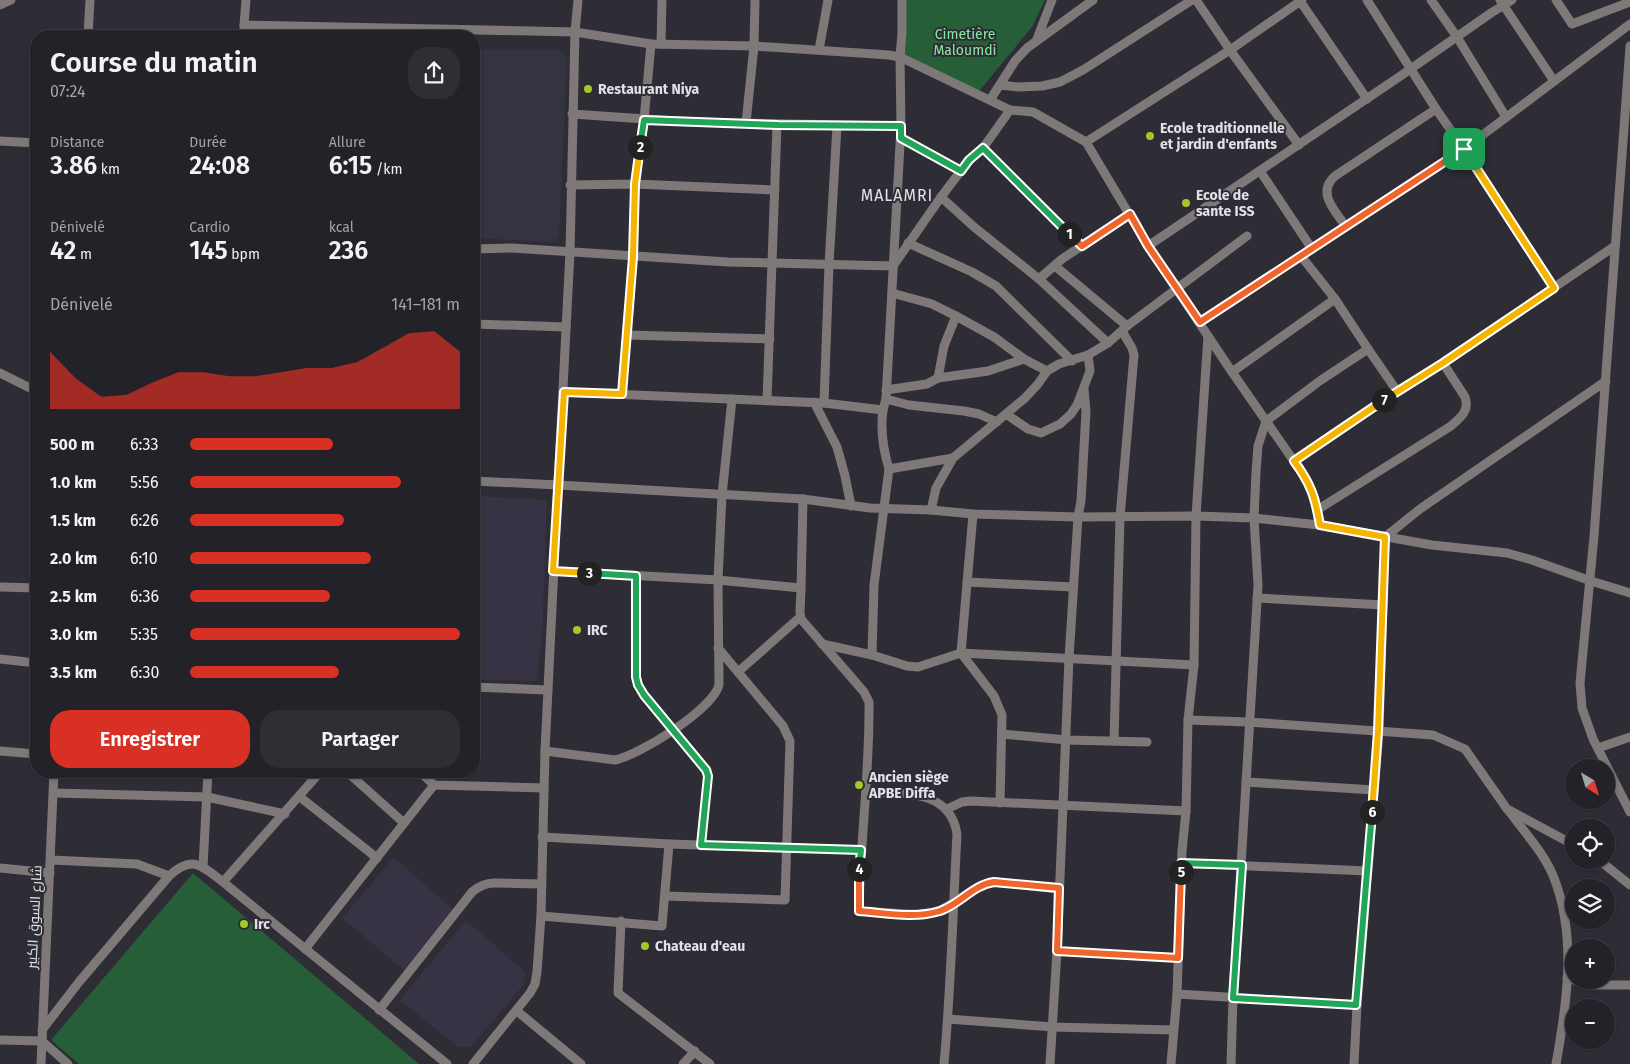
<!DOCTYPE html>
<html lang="fr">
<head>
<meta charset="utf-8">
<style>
  :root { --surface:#222228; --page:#2e2f34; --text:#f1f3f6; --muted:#a2a4a8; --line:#3f3f45; --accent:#d93025 }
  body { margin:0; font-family:"Fira Sans",Cairo,sans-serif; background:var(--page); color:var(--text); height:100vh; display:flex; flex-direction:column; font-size:19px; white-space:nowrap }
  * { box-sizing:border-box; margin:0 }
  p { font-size:16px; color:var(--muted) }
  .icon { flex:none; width:28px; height:28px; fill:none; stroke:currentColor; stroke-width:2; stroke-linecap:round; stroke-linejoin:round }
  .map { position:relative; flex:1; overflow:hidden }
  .details { position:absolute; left:30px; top:30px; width:450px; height:748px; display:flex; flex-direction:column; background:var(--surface); border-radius:20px; box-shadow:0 1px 4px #0004,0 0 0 1px var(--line) }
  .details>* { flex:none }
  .needle { width:32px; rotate:142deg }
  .buttons { position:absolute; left:1565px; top:759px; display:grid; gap:10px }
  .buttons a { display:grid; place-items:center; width:50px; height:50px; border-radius:50%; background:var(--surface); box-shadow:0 1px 4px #0004,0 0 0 1px var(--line); font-size:25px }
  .pin { position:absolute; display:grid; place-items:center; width:42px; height:42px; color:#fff; margin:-21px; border-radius:10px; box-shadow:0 2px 8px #0006 }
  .km { position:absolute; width:25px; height:25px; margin:-12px; border-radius:50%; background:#222; color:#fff; font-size:14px; line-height:25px; text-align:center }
  .round { display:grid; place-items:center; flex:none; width:52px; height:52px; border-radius:20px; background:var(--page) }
  .summary { display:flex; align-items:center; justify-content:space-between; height:85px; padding:0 20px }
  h1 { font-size:28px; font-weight:600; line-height:38px }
  .stats { display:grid; grid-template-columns:repeat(3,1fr); gap:8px; height:85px; padding:5px 20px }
  .stats div { display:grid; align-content:center }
  .stats b { font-size:25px; font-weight:600 }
  .stats small { font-size:14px; font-weight:400 }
  .stats p { font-size:14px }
  .chart { height:140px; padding:10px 20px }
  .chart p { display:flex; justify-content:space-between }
  .chart svg { width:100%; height:90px; margin-top:5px; fill:var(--accent); opacity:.7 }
  .action { display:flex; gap:10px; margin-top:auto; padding:10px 20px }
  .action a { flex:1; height:58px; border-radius:20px; background:var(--accent); color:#fff; font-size:20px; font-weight:600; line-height:58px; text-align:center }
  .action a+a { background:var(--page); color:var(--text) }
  ul { padding:0 20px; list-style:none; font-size:16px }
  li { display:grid; grid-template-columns:80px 60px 1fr; align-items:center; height:38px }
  li i { height:12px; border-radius:6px; background:var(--accent) }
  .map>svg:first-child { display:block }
</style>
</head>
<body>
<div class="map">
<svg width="1630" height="1064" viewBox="0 0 1630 1064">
  <rect width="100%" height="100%" fill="#2e2d36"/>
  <g fill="#373344">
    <path d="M474 496 547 500 542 639 536 681 474 680Z"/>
    <path d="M394 858 455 911 406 972 342 918Z"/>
    <path d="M466 920 525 972 524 984 471 1047H458L400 1000Z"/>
  </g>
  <path fill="#353342" d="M474 50H560L567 56 559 236 552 242 474 238Z"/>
  <g fill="#265e37">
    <path d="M904 0H1045L1032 27 975 96 903 56Z"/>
    <path d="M193 873 419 1064H79L51 1040Z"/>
  </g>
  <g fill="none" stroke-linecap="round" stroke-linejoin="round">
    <g stroke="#7e7878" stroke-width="9">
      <path d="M246 0 244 25 575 32 651 44 754 46 889 55 900 57 1010 110 1033 112 1086 142 1148 246 1232 372 1307 480 1315 499 1319 525"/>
      <path d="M578 0 575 32 570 252 558 485 803 499 870 508 931 510 973 514 1078 517 1196 516 1254 518 1319 525 1432 545 1507 553 1532 560 1591 581 1630 593"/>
      <path d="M1196 0 1230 50 1299 145"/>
      <path d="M1431 0 1457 37 1506 117"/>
      <path d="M1500 0 1554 81"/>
      <path d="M1556 0 1572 24 1630 2"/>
      <path d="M1300 1 1367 99"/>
      <path d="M0 5 11 0"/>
      <path d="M88 36 90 0"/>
      <path d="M244 36V25"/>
      <path d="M1037 39 1052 0"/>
      <path d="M661 44 662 0"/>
      <path d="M1630 46 1594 536 1580 683 1582 708 1593 739 1630 812"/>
      <path d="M819 50 828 0"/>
      <path d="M1000 85 1018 87 1042 86 1060 82 1083 70 1192 0"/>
      <path d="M990 100 1015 61 1027 48 1093 0"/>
      <path d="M572 114 689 122 901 126"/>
      <path d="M746 123 754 46 755 0"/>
      <path d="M901 138 961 171"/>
      <path d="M0 141 36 143"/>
      <path d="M1086 142 1230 50 1302 0"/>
      <path d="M983 148 1082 246"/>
      <path d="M1260 171 1312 249"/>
      <path d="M570 185 635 184 775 190"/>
      <path d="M941 197 974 227 1039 279 1108 343"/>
      <path d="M1346 227C1335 210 1316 193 1335 176L1436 109"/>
      <path d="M908 243 972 272 996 286 1072 361"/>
      <path d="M1148 246 1399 77 1491 13 1512 0"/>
      <path d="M474 249 512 248 728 262 893 266"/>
      <path d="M1301 256 1335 299 1368 349"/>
      <path d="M893 266 941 197 969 160 983 148 1010 110"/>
      <path d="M1055 266 1127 326"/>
      <path d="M1039 279 1062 259 1130 214"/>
      <path d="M1554 288 1464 149 1630 24"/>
      <path d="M892 293 932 304 956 316 994 337 1024 359 1047 371"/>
      <path d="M1200 322 1464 149 1436 109 1367 0"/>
      <path d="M474 324 566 327"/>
      <path d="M627 335 770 339"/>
      <path d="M1232 372 1335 299"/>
      <path d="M0 373 36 391"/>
      <path d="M938 378 944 346 956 316"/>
      <path d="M886 390 927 384 938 378 988 371 1024 359"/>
      <path d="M564 392 824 403 883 410 886 399 909 405 964 411 979 414 997 422"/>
      <path d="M622 394 633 257 635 184 644 120 651 44"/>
      <path d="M886 399 901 126 900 57 902 33V0"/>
      <path d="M767 400 777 125"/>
      <path d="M814 402 837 447 845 476 851 506"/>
      <path d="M824 403 829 265 837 126"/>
      <path d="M1006 414 1028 429 1041 433 1060 424 1071 414 1077 405 1090 371 1088 355"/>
      <path d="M1294 461 1397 391 1443 363 1615 246"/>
      <path d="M889 469 953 458"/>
      <path d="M931 510 936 488 953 458 1025 398 1038 384 1047 371 1059 364 1088 355 1108 343 1127 326 1247 236"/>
      <path d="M1317 510 1451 426C1460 418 1470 411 1465 397L1443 363"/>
      <path d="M973 514 961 653 994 696 1002 715 1000 803"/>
      <path d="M553 571 718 580 801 588 800 612 801 619 864 692 869 702C870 772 860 841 859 911L923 915 941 910 980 886 994 882 1059 889"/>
      <path d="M636 576V677L638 685 644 695 707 770 708 776 701 845"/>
      <path d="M967 582 1073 587"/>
      <path d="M0 587 36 588"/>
      <path d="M801 588 803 499"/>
      <path d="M1257 598 1383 605"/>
      <path d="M822 644 872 655 907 666 918 667 961 653 1194 665"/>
      <path d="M872 655 874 585 889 469C883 449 880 431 883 410"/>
      <path d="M0 659 36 663"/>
      <path d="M738 672 800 617"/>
      <path d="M474 687 548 690"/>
      <path d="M1188 720 1249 722 1433 735 1465 749 1507 809 1574 845"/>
      <path d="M1002 734 1067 740 1147 742"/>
      <path d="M1114 741 1120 517 1134 355 1132 348 1122 331"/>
      <path d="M1598 748 1630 737"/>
      <path d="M0 751 36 754"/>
      <path d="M545 751 615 760C640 755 713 709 719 685L718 580 722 495 732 399"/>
      <path d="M346 771 404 823"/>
      <path d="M419 771 434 785 544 788"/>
      <path d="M1246 782 1374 790"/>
      <path d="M866 792C901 794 950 788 957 834 953 910 951 987 944 1064"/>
      <path d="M54 793 207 797 285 814"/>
      <path d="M300 797 377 858"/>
      <path d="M947 809 962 802 971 801 1186 811"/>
      <path d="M1509 811C1524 832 1545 854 1554 878 1577 937 1567 1003 1556 1064"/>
      <path d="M669 844 861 850"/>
      <path d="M51 860 137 864 169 876"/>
      <path d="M1599 860 1630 885"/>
      <path d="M1181 863 1367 871"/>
      <path d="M203 867 208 771"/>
      <path d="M0 868 50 873"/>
      <path d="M223 882 321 771"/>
      <path d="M665 896 785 900 790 741 783 726 718 648"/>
      <path d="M541 916 662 926 669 844 542 837"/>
      <path d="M621 921 618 993 710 1064"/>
      <path d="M305 949 434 785"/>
      <path d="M1057 951 1178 958"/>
      <path d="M1567 978 1590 985H1630"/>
      <path d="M1177 994 1357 1005"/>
      <path d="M379 1010 472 892C479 886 485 883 494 883L540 884"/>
      <path d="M517 1011 581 1064"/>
      <path d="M948 1019 1053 1027 1173 1030"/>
      <path d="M42 1030 79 982 169 876C193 854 202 866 223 882L447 1064"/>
      <path d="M0 1040 42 1041 68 1064"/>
      <path d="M41 1064 54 771"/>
      <path d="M473 1064 530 993 535 984 537 972 541 916 545 751 558 485 474 481"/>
      <path d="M683 1064 695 1051"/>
      <path d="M1050 1064 1057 951 1069 658 1078 517 1081 501 1086 412 1084 389"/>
      <path d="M1171 1064 1177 994 1182 851 1186 811 1188 720 1194 665 1196 516 1208 336"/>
      <path d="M1231 1064 1233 998 1258 585 1254 518 1256 472 1258 446 1266 421 1321 380 1368 349 1397 391"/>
      <path d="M1354 1064 1357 1005 1379 731 1385 537 1420 509 1606 381"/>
    </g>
  </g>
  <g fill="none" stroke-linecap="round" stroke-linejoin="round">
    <g stroke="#fff" stroke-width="10">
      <path id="split-1" d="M1069 234 1082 246 1130 214 1148 246 1200 322 1464 149"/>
    </g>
    <g stroke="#fff" stroke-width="10">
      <path id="split-2" d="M640 147 644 120 778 125 901 126V138L961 171 969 160 983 148 1069 234"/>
    </g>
    <g stroke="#fff" stroke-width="10">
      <path id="split-3" d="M589 573 553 571 564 392 622 394 633 257 635 184 640 147"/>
    </g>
    <g stroke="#fff" stroke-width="10">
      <path id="split-4" d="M589 573 636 576V677L638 685 644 695 706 770 708 776 701 845 861 850 859 869"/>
    </g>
    <g stroke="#fff" stroke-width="10">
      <path id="split-5" d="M859 869V911C885 913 914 919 940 911 960 904 973 885 994 882L1059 888 1057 951 1178 958 1181 872"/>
    </g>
    <g stroke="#fff" stroke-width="10">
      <path id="split-6" d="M1181 872V863L1242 865 1233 998 1356 1005 1372 812"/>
    </g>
    <g stroke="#fff" stroke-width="10">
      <path id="split-7" d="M1372 812 1378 731 1385 537 1320 525C1315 497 1311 484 1294 461L1384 400"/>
    </g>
    <g stroke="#fff" stroke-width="10">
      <path id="split-8" d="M1384 400 1443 363 1554 288 1464 149"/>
    </g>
    <use href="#split-1" stroke="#f0652b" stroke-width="6"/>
    <use href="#split-2" stroke="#22a559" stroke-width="6"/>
    <use href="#split-3" stroke="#f5b400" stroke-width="6"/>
    <use href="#split-4" stroke="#22a559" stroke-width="6"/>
    <use href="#split-5" stroke="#f0652b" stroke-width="6"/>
    <use href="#split-6" stroke="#22a559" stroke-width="6"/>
    <use href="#split-7" stroke="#f5b400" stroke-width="6"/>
    <use href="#split-8" stroke="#f5b400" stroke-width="6"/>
  </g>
  <g fill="#a2c928" stroke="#2e2d36" stroke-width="2">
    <circle cx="588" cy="89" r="5"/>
    <circle cx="1150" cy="136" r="5"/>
    <circle cx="1186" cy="203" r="5"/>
    <circle cx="577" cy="630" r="5"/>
    <circle cx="859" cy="785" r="5"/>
    <circle cx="244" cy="924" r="5"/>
    <circle cx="645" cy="946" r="5"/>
  </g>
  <g text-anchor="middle" stroke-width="4" stroke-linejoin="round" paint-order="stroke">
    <g font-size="14" fill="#8be5a1" stroke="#2e2d36">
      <text x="965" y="39">Cimetière<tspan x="965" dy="16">Maloumdi</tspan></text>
    </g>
    <g font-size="14" font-weight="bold" fill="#e1e1e7" stroke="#2e2d36" text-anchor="start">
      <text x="598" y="94">Restaurant Niya</text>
      <text x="1160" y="133">Ecole traditionnelle<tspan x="1160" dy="16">et jardin d'enfants</tspan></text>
      <text x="1196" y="200">Ecole de<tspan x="1196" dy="16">sante ISS</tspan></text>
      <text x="587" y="635">IRC</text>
      <text x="869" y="782">Ancien siège<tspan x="869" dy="16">APBE Diffa</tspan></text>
      <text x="254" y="929">Irc</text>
      <text x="655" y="951">Chateau d'eau</text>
    </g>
    <g font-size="14" fill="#e1e1e7" stroke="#2e2d36">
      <text transform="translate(34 917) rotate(-87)" y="5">شارع السوق الكبير</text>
    </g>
    <g font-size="16" letter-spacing="1" fill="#e1e1e7" stroke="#2e2d36">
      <text x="897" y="201">MALAMRI</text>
    </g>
  </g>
</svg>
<div class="buttons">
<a><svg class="needle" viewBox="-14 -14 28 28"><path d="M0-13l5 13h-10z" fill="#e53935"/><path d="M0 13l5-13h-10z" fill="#a2a4a8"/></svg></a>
<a><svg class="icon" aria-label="locate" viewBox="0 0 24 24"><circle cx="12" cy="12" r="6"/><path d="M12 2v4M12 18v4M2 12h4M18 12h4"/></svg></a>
<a><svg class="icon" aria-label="layers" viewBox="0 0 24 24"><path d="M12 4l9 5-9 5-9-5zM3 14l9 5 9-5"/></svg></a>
<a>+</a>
<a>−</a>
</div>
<div class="pin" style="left:1464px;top:149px;background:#1e9e55"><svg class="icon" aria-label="arrive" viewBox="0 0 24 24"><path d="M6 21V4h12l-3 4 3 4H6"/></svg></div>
<b class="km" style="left:1069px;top:234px">1</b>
<b class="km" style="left:640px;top:147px">2</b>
<b class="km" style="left:589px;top:573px">3</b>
<b class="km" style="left:859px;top:869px">4</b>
<b class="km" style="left:1181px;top:872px">5</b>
<b class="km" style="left:1372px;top:812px">6</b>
<b class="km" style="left:1384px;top:400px">7</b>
<section class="details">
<div class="summary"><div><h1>Course du matin</h1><p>07:24</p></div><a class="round"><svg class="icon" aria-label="share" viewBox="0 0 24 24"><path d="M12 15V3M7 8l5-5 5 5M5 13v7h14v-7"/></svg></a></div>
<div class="stats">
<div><p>Distance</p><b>3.86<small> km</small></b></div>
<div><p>Durée</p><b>24:08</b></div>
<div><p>Allure</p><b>6:15<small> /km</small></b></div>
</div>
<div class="stats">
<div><p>Dénivelé</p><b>42<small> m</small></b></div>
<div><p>Cardio</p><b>145<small> bpm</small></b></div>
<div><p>kcal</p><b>236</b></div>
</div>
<div class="chart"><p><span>Dénivelé</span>141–181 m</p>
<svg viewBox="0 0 160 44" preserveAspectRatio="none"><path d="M0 44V16L10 29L20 38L30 37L40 31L50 26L60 26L70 28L80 28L90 26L100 24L110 24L120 21L130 14L140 7L150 6L160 16V44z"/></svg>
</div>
<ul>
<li><b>500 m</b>6:33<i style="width:53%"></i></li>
<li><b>1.0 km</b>5:56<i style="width:78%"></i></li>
<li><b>1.5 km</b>6:26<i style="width:57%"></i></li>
<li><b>2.0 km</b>6:10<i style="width:67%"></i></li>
<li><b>2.5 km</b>6:36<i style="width:52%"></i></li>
<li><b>3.0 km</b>5:35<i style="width:100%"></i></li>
<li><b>3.5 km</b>6:30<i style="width:55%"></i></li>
</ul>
<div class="action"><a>Enregistrer</a><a>Partager</a></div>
</section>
</div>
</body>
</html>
